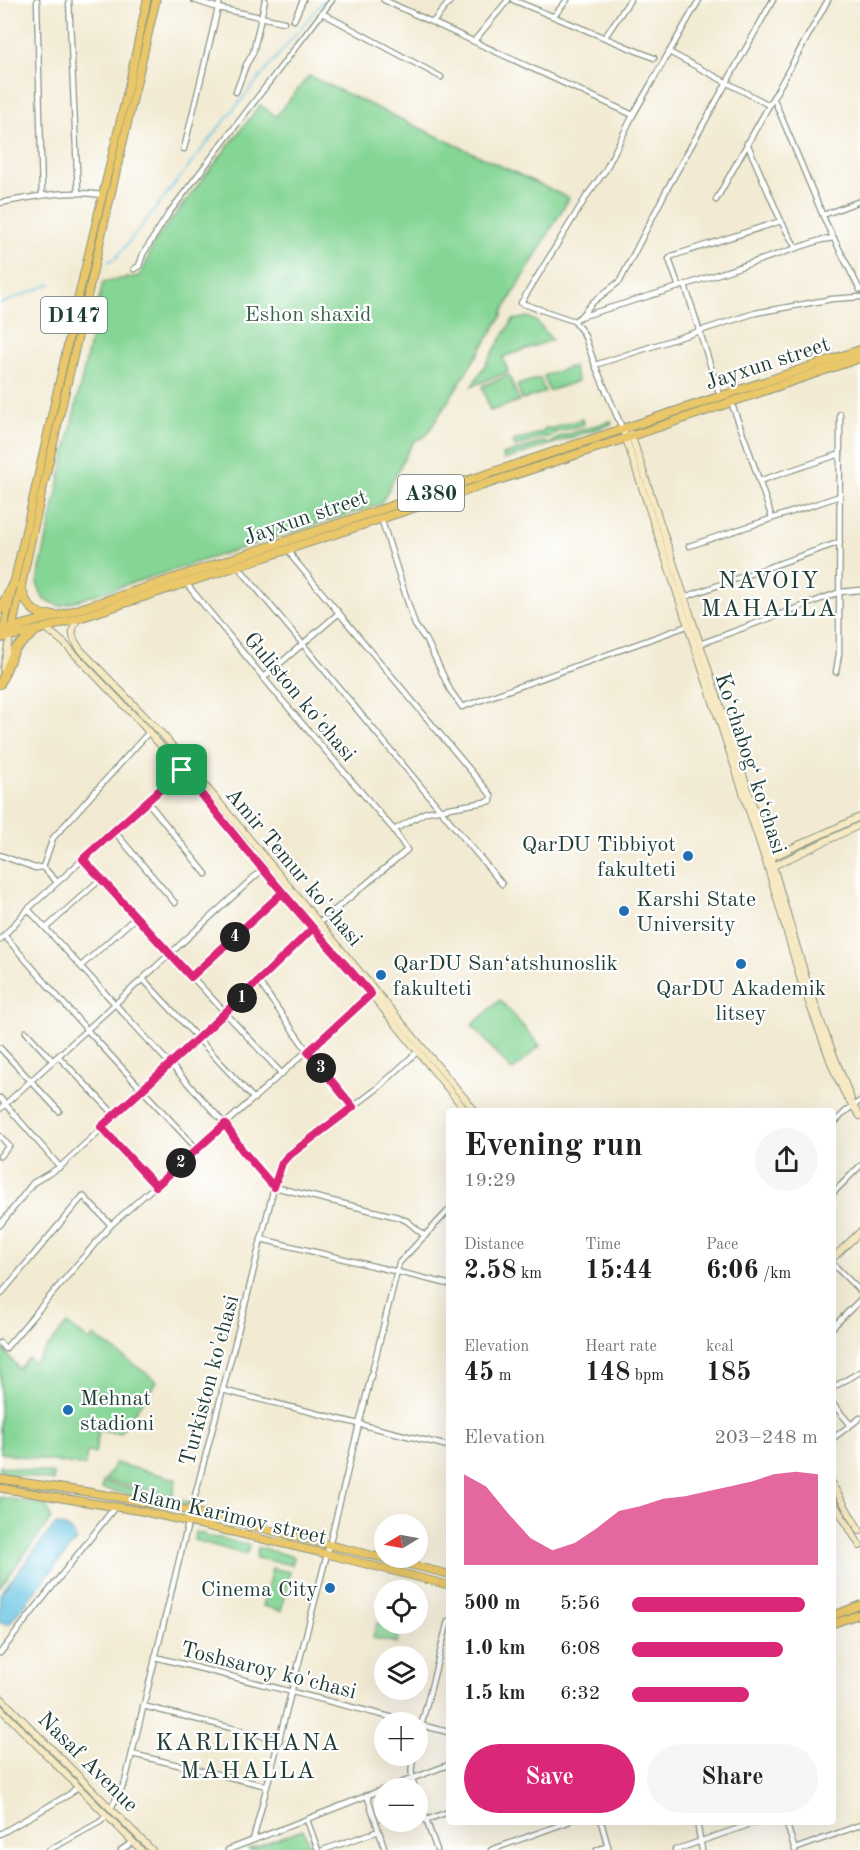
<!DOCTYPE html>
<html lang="en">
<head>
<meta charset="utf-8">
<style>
  :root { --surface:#fff; --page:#f6f6f6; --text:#202124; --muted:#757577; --accent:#db2777 }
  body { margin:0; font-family:"Old Standard TT",serif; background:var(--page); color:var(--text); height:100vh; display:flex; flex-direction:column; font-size:22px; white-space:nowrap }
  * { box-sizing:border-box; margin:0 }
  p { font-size:20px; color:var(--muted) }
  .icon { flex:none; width:33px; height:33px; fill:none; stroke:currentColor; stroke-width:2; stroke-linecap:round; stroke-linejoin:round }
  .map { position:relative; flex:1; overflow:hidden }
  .sheet { position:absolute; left:446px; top:1108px; width:390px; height:717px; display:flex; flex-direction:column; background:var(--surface); border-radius:6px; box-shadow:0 6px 24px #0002 }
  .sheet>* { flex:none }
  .needle { width:39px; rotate:260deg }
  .controls { position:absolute; left:374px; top:1514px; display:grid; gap:12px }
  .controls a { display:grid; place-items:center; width:54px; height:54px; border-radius:50%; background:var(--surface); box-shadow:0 6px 24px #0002; font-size:30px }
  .pin { position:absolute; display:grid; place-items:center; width:51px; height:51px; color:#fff; margin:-26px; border-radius:12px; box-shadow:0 3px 9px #0006 }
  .km { position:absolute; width:30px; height:30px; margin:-15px; border-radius:50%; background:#222; color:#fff; font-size:16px; line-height:30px; text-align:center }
  .round { display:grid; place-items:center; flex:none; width:63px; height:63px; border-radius:32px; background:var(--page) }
  .overview { display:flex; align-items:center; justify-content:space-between; height:102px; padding:0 18px }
  h1 { font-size:33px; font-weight:700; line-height:45px }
  .figures { display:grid; grid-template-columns:repeat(3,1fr); gap:9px; height:102px; padding:6px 18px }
  .figures div { display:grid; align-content:center }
  .figures b { font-size:26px; font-weight:700 }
  .figures small { font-size:16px; font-weight:400 }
  .figures p { font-size:16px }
  .chart { height:168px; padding:12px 18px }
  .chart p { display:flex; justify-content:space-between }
  .chart svg { width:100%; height:108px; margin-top:6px; fill:var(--accent); opacity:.7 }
  .action { display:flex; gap:12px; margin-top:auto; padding:12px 18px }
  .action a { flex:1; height:69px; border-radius:36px; background:var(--accent); color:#fff; font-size:24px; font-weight:700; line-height:69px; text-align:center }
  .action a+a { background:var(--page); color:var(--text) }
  ul { padding:0 18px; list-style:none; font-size:20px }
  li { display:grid; grid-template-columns:96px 72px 1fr; align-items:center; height:45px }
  li i { height:15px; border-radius:8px; background:var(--accent) }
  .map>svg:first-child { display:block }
</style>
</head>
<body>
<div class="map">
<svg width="860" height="1850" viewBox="0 0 860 1850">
  <rect width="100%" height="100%" fill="#fff"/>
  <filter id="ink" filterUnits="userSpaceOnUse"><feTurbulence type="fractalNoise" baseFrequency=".0167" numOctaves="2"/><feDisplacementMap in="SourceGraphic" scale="12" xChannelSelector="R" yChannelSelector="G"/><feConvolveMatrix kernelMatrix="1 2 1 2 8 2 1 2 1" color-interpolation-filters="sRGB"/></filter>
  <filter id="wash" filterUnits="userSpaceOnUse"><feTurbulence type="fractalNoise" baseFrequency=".008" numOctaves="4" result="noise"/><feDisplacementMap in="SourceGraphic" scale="24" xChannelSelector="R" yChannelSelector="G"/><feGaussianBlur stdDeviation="1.35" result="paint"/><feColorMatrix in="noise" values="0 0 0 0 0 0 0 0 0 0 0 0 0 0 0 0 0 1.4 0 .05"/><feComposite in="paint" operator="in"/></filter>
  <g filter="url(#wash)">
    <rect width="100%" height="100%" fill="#f2ead2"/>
    <g fill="#85d595" stroke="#528964" stroke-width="1.5">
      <path d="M309 76 569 198 502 313 503 314 426 436 414 441 409 449 381 504 60 606 44 600 37 583 103 282 139 276 144 268 155 241 260 105 276 116Z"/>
      <path d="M528 317 537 322 552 340 503 357 508 372 472 386 513 320Z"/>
      <path d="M573 366 578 381 549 391 544 376Z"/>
      <path d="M509 375 519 401 490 411 482 386Z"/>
      <path d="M540 378 545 392 522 400 517 385Z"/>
      <path d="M582 419 584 424 554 433 551 438 544 437 515 447 513 441 543 432 545 428H553Z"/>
      <path d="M611 421 612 424 504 460 503 455 542 442 551 444 558 437Z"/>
      <path d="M500 1000 540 1046 512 1071 472 1025Z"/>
      <path d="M67 1324 90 1341 94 1336 157 1381 120 1433 99 1430 95 1453 87 1452 85 1466 0 1453V1345L19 1369 28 1358 34 1363Z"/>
      <path d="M115 1463 176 1479 173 1495 105 1480Z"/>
      <path d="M0 1466 54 1474 53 1481 0 1472Z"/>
      <path d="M103 1482 189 1502 187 1506 102 1489Z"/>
      <path d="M0 1497 44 1505 49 1510 51 1519 0 1587Z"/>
      <path d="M195 1532 205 1534 207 1537 220 1538 249 1545 248 1551 244 1554 194 1540Z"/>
      <path d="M258 1547 294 1557 292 1565 256 1558Z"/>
      <path d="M272 1568 290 1572 281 1611 263 1606Z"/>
      <path d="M377 1623 400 1629 397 1643 373 1638Z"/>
      <path d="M303 1829 311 1850H247Z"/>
    </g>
    <path fill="#63c3e1" stroke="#41808a" stroke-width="1.5" d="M55 1525C66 1525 72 1530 76 1540L9 1624 0 1623V1594Z"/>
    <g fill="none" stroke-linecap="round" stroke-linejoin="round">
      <g stroke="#63c3e1" stroke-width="1.5">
        <path d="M108 262 117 257 229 115 324 0"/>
        <path d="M0 304 51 284"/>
      </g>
    </g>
  </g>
  <g filter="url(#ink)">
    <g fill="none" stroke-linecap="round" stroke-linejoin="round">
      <g stroke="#889483" stroke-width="7">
        <g id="street">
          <path d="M37 0 42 195"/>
          <path d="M69 0 78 192"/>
          <path d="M194 0 218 8 284 22"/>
          <path d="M384 0 633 115"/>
          <path d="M513 0 654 58"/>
          <path d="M699 0 633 115 605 171 588 194 521 303 574 321 580 317 685 285 821 240 834 238"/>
          <path d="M322 13 441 77"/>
          <path d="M554 16 567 0"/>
          <path d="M294 20 303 0"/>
          <path d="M433 22 451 0"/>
          <path d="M605 37 630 0"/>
          <path d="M474 41 508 0"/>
          <path d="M669 52 769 105"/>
          <path d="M236 92 246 65 253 53 265 0"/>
          <path d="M773 97 826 223 860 290"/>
          <path d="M747 143 781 221 796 248"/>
          <path d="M184 149 220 0"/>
          <path d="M716 200 828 0"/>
          <path d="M0 203C34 197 67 189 102 195"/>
          <path d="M823 215 860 201"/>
          <path d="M134 269 139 266 143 254 169 213 332 0"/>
          <path d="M685 285 720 396"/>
          <path d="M679 287 669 259 672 256 781 221"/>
          <path d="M581 316 593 302 620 281 667 189 773 0"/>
          <path d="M574 321 584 334 595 365 623 430"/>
          <path d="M595 365 755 313 832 299 860 297"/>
          <path d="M731 402 746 442 772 518"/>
          <path d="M759 481 840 454"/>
          <path d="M381 518 415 625 428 643 450 690 462 707 687 626"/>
          <path d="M689 546 840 496"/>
          <path d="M289 549 293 558 491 795V801L426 812 394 830"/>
          <path d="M237 565 502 884"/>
          <path d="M185 582 281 699 394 830 407 850 319 923"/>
          <path d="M685 597 840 542"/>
          <path d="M700 644 840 592 860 590"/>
          <path d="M836 672 839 654 840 414"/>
          <path d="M263 678 339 613"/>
          <path d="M147 801 206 874"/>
          <path d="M114 831 175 903"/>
          <path d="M0 855 35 868 43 867"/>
          <path d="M83 859 282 1074"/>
          <path d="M57 882 43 867 53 838 149 732"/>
          <path d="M28 909 225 1124 242 1151 274 1187 398 1217 407 1221 425 1236"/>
          <path d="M46 928 102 878"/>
          <path d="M4 935 87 1030 197 1149"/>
          <path d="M0 940 28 909 182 770"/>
          <path d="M81 966 136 917"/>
          <path d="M191 977 282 893"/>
          <path d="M143 979 254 1099"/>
          <path d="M259 982 308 1052 353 1107"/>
          <path d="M26 1032 53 1061"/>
          <path d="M0 1048 59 1111"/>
          <path d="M58 1056 115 1115"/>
          <path d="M0 1098 60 1167"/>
          <path d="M0 1109 263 869"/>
          <path d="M832 1125 846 1111 860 1101"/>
          <path d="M101 1127 156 1186"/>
          <path d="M0 1136 9 1146 0 1156"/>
          <path d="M832 1194 860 1166"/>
          <path d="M0 1225 33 1183 60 1167 226 1014 313 928"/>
          <path d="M261 1239 448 1284"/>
          <path d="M832 1263 860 1291"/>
          <path d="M0 1295 83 1196 111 1225"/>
          <path d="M832 1328 860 1300"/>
          <path d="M0 1343 5 1349 111 1225 371 994"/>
          <path d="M832 1388 860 1372"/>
          <path d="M222 1390 448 1446"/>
          <path d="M832 1403 850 1424"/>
          <path d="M832 1439 860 1418"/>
          <path d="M0 1653 115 1507"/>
          <path d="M155 1657 410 1722"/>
          <path d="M143 1706 280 1740"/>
          <path d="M417 1724 448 1732"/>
          <path d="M417 1742 448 1621"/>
          <path d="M132 1754 267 1786"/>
          <path d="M414 1755C411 1767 410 1776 415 1788"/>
          <path d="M387 1788 448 1765"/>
          <path d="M367 1795 385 1850"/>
          <path d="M417 1795 437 1850"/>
          <path d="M111 1808 125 1782 191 1511 247 1297 274 1187 282 1163 287 1157 378 1088 417 1052"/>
          <path d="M307 1820 318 1850"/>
          <path d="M426 1820 448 1812"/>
          <path d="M601 1822 609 1850"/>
          <path d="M697 1822 702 1850"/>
          <path d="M786 1822 795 1850"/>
          <path d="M0 1834 70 1794 78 1786"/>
          <path d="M253 1840 327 1554 397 1271 399 1263 448 1211"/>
          <path d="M795 1849 860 1825"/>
          <path d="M49 1850 100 1822 107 1815"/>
          <path d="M121 1850 133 1842"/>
          <path d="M228 1850 384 1789"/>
          <path d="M323 1850 379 1831"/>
          <path d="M491 1850 568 1822"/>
          <path d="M597 1850 608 1846"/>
          <path d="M675 1850 757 1822"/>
        </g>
      </g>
      <g stroke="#889483" stroke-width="8">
        <g id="secondary">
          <path d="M623 430 768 868 801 981 833 1068 845 1094 860 1116"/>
          <path d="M631 434 773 866 806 978 824 1030 851 1099"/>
          <path d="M78 618C70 631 71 638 81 650L164 736 476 1112"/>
          <path d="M46 628 64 643 140 722 182 770 282 893 371 994 467 1112"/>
          <path d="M3 669 11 632"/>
          <path d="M768 859 860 817"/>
          <path d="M771 867 860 825"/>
          <path d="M832 1259 860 1232"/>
          <path d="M832 1484 860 1531"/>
          <path d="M832 1500 860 1546"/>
          <path d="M0 1697 152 1850"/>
          <path d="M0 1708 141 1850"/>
        </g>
      </g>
      <g stroke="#889483" stroke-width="9">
        <g id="primary">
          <path d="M12 629 34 527 156 0"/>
          <path d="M3 631 80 290 130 80 147 0"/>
          <path d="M0 1479 95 1493 191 1511 448 1574"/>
          <path d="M0 1488 141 1511 327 1554 448 1585"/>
          <path d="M832 1616 860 1605"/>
          <path d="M832 1624 860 1614"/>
        </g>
      </g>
      <g stroke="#889483" stroke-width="10">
        <g id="highway">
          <path d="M21 585C24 602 33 617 53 615"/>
          <path d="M0 610 13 583"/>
          <path d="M0 631 64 614 142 589 860 350"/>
          <path d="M0 638 38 630 79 618 626 438 860 358"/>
          <path d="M0 684 15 649 35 632"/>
        </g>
      </g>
      <use href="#street" stroke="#fff" stroke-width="4.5"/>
      <use href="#secondary" stroke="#f7e9c3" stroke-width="6"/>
      <use href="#primary" stroke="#eac769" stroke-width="7"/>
      <use href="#highway" stroke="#eac769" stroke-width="8"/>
    </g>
  </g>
  <g fill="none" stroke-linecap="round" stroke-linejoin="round" filter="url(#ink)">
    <g stroke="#fff" stroke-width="12">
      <path id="route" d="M182 770 244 847 313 928C244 996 173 1062 101 1127L156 1186 225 1124 242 1150 274 1187 282 1163 287 1157 353 1107 308 1052 371 994 282 893 191 977 83 859 182 770"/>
    </g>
    <use href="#route" stroke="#db2777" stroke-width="8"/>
  </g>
  <g fill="#1f6fb2" stroke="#fff" stroke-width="2">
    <circle cx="688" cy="856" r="6"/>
    <circle cx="624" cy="911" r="6"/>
    <circle cx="741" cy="964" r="6"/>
    <circle cx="381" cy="975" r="6"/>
    <circle cx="68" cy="1410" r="6"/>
    <circle cx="330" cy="1588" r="6"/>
  </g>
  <g text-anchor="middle" stroke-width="4.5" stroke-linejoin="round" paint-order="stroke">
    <g fill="#fff" stroke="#627771" stroke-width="1.5">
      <rect x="41" y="297" width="66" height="36" rx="4.5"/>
      <rect x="398" y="475" width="66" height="36" rx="4.5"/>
    </g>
    <g font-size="21" font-weight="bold" fill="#1f3d34">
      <text x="74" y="322">D147</text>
      <text x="431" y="500">A380</text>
    </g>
    <g font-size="22" fill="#38634c" stroke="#fff">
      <text x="308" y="321">Eshon shaxid</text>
    </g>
    <g font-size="22" fill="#1f3d34" stroke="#fff">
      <text transform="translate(767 362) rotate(-18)" y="8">Jayxun street</text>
      <text transform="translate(305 516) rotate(-19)" y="8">Jayxun street</text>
      <text transform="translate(301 696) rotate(50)" y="8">Guliston ko'chasi</text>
      <text transform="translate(752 763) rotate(72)" y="8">Ko‘chabog‘ ko‘chasi</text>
      <text transform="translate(295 866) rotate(50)" y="8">Amir Temur ko'chasi</text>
      <text transform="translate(208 1380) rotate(-75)" y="8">Turkiston ko'chasi</text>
      <text transform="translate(229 1514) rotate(13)" y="8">Islam Karimov street</text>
      <text transform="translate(269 1669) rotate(14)" y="8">Toshsaroy ko'chasi</text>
      <text transform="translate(89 1761) rotate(45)" y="8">Nasaf Avenue</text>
    </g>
    <g font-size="22" fill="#1f3d34" stroke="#fff" text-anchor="start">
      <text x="676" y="851" text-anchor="end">QarDU Tibbiyot<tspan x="676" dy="25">fakulteti</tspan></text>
      <text x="636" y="906">Karshi State<tspan x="636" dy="25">University</tspan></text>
      <text x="393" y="970">QarDU San‘atshunoslik<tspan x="393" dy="25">fakulteti</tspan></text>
      <text x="741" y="995" text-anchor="middle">QarDU Akademik<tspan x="741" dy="25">litsey</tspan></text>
      <text x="80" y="1405">Mehnat<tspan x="80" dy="25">stadioni</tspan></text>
      <text x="318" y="1596" text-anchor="end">Cinema City</text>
    </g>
    <g font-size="24" letter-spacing="1.5" fill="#1f3d34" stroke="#fff">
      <text x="769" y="588">NAVOIY<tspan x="769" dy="28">MAHALLA</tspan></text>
      <text x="248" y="1750">KARLIKHANA<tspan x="248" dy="28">MAHALLA</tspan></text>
    </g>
  </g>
</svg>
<div class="controls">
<a><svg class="needle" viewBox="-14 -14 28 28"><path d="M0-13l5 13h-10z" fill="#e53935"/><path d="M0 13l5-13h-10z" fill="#757577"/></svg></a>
<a><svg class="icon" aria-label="locate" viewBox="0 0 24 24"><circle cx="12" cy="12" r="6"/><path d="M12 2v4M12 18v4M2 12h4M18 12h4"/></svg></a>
<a><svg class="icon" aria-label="layers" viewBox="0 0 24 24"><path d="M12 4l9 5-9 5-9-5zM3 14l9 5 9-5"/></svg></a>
<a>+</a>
<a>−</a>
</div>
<div class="pin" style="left:182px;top:770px;background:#1e9e55"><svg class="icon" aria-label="arrive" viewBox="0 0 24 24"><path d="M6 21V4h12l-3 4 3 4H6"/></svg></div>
<b class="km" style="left:242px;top:998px">1</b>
<b class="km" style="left:181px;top:1163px">2</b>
<b class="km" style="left:321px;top:1068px">3</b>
<b class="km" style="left:235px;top:937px">4</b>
<section class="sheet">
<div class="overview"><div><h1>Evening run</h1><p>19:29</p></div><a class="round"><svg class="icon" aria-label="share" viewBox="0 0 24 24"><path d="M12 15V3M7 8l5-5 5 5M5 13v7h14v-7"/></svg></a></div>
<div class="figures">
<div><p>Distance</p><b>2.58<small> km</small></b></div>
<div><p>Time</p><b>15:44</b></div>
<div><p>Pace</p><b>6:06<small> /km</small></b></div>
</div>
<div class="figures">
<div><p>Elevation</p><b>45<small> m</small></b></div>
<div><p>Heart rate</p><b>148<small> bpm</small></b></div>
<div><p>kcal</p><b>185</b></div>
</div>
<div class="chart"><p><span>Elevation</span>203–248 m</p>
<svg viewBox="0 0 160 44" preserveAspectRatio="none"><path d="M0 44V7L10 12L20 23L30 33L40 38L50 35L60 29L70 22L80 20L90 17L100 16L110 14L120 12L130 10L140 7L150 6L160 7V44z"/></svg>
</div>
<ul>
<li><b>500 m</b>5:56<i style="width:93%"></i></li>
<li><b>1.0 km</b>6:08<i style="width:81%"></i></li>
<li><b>1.5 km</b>6:32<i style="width:63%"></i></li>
</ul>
<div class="action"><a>Save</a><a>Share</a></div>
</section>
</div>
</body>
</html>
